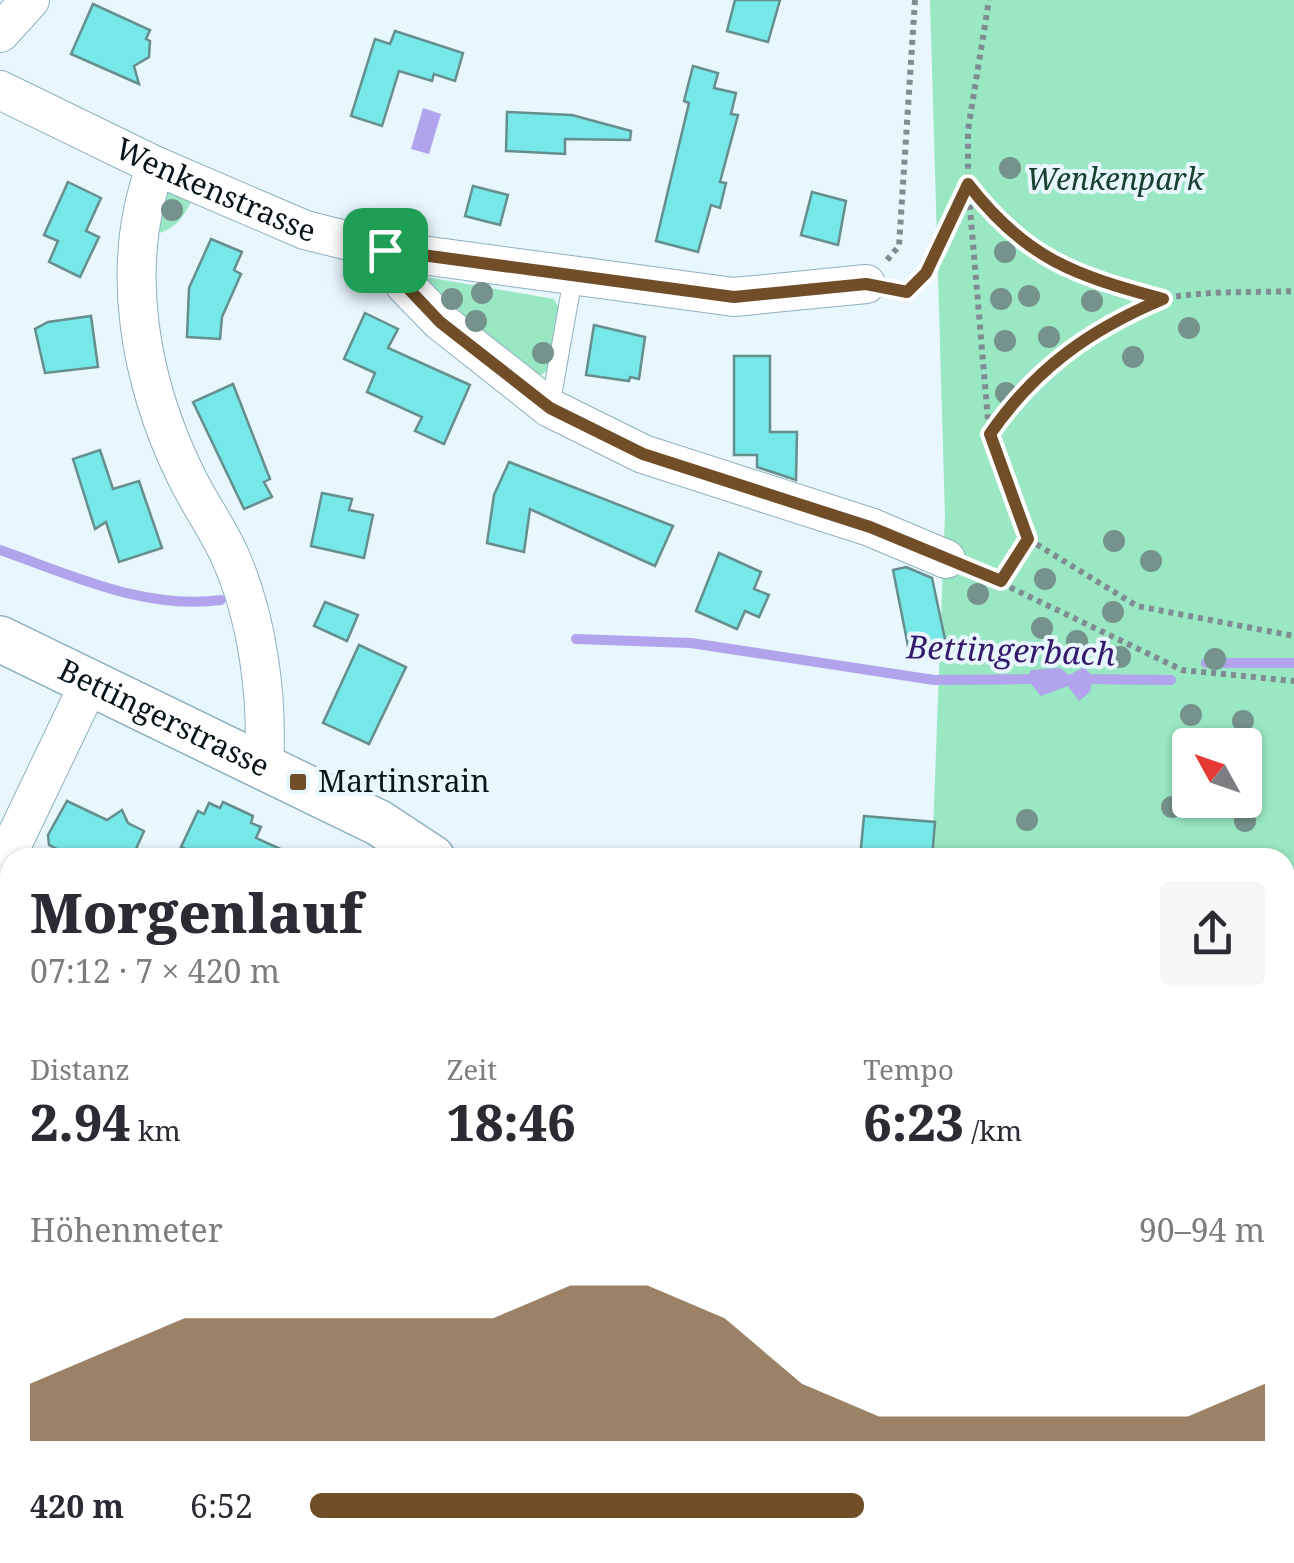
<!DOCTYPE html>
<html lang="de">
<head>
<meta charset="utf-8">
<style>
  :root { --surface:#fff; --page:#f7f7f7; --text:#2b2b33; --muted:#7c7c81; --accent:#714e27 }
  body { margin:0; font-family:"Noto Serif",serif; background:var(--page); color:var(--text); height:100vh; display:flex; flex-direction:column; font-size:38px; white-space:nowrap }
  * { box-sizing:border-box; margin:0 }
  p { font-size:32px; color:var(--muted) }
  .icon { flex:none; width:55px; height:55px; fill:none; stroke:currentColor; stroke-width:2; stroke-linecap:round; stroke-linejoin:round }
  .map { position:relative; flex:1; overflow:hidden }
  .side { position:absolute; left:0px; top:848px; width:1295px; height:718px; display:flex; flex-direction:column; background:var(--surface); border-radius:30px 30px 0 0; box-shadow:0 2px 8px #0004 }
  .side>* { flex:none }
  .needle { width:65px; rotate:310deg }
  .fabs { position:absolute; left:1172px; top:728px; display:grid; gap:20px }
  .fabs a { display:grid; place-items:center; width:90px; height:90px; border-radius:10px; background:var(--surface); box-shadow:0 2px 8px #0004; font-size:50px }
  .pin { position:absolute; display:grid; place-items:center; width:85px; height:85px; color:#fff; margin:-42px; border-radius:20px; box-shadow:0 5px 15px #0006 }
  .round { display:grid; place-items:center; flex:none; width:105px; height:105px; border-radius:10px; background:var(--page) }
  .headline { display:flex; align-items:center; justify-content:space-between; height:170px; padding:0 30px }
  h1 { font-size:55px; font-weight:800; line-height:75px }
  .stats { display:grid; grid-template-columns:repeat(3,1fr); gap:15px; height:170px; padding:10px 30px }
  .stats div { display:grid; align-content:center }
  .stats b { font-size:50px; font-weight:800 }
  .stats small { font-size:28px; font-weight:400 }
  .stats p { font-size:28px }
  .chart { height:280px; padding:20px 30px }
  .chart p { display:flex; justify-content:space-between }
  .chart svg { width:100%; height:180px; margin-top:10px; fill:var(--accent); opacity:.7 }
  ul { padding:0 30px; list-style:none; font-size:32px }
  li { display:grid; grid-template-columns:160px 120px 1fr; align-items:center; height:75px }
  li i { height:25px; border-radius:12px; background:var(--accent) }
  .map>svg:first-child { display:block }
</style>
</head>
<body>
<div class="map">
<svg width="1294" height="1563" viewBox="0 0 1294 1563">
  <rect width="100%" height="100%" fill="#e8f6fd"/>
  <g fill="#99e7c3" fill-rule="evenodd">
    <path d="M930 0H1294V1377L1285 1374V858L932 857 945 515ZM1190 745H1245V800H1190Z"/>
    <path d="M156 166 200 185C181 221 180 230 138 239Z"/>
    <path d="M415 275 554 299 560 310 547 371 535 379Z"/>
    <path d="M1285 1448 1294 1451V1563H1043L1039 1555H1285Z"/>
  </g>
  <g fill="#b1a4ed">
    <path d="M423 108 441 114 429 154 411 149Z"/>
    <path d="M1084 667 1093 677 1090 692 1079 701 1068 686 1041 696 1027 679 1031 670 1060 668 1069 675Z"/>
  </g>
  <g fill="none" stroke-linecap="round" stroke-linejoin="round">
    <g stroke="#b1a4ed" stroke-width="10">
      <path d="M0 550C72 575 143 610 221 600"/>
      <path d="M576 639 691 643 934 680 1040 679"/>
      <path d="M1206 663H1294"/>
      <path d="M1082 679 1171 680"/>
    </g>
  </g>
  <g fill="#76e8e8" stroke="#668e8e" stroke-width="2.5">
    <path d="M735 0H780L768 42 727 31Z"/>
    <path d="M93 4 150 30 146 39 150 41 149 57 134 66 139 84 71 54Z"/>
    <path d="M395 31 463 53 455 81 434 74 432 81 399 71 382 126 351 116 375 39 390 44Z"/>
    <path d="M693 66 718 73 714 88 736 93 731 114 738 115 720 182 726 183 720 208 711 205 698 252 656 241 689 103 684 101Z"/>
    <path d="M507 112 572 115 631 131 630 140 565 139V154L506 151Z"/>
    <path d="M68 182 101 198 86 231 99 237 80 277 49 262 58 241 44 235Z"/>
    <path d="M473 186 508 195 500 225 465 216Z"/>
    <path d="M812 192 846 201 838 245 801 235Z"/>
    <path d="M211 239 242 252 234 270 241 274 222 317 220 339 187 337 189 288Z"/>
    <path d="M365 313 398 329 388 348 470 385 444 444 415 431 422 417 367 392 375 373 344 359Z"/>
    <path d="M91 316 98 367 45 373 35 329 48 322Z"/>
    <path d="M594 325 645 337 639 379 630 377 629 381 586 375Z"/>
    <path d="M734 356H770V432H797L796 480 757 467V455H734Z"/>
    <path d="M233 384 270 479 264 482 272 497 244 509 193 402Z"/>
    <path d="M100 450 113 489 139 481 162 548 119 562 106 522 95 529 73 459Z"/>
    <path d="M509 462 673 526 655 566 530 509 524 552 487 543 494 495Z"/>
    <path d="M322 493 352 499 349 510 373 515 364 558 311 546Z"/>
    <path d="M719 553 761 572 754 589 769 595 759 617 745 611 737 629 696 611Z"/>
    <path d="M906 567 932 578 946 644 909 651 893 570Z"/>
    <path d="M325 602 358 615 347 641 314 626Z"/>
    <path d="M359 645 406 667 369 744 323 723Z"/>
    <path d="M67 801 107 820 122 810 128 823 144 831 132 858H75L49 845 48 835Z"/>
    <path d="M223 802 253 816 251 823 261 827 256 838 300 858H205L181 847 198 811 204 814 209 803 220 808Z"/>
    <path d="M864 816 935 822 932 858H860Z"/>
  </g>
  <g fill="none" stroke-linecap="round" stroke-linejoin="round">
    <g stroke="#8eb0c0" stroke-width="20">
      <path id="service" d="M550 407 573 278"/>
    </g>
    <g stroke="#8eb0c0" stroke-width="40">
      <g id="minor">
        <path d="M0 33 30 0"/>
        <path id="s1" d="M0 90 156 166 305 230 385 250 734 297 866 284"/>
        <path d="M156 166C118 266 140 382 186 476 199 503 218 529 230 556 258 619 268 698 264 765"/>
        <path d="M385 250 405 285 440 321 550 408 643 454 870 527 946 559"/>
        <path d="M0 870 90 682"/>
        <path d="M637 1555 640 1563"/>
        <path d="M1000 1555 1003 1563"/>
      </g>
    </g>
    <g stroke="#8eb0c0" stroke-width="48">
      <g id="tertiary">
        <path id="s2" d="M0 639 379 823 432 858"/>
        <path d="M1285 1413 1294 1416"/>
      </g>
    </g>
    <g stroke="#7f8d93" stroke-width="6" stroke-dasharray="5 5" stroke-linecap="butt">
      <path d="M968 185 989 432"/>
      <path d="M969 185C1026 259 1074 275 1163 299"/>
      <path d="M887 260 899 246 915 0"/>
      <path d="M897 290 907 291 926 273 968 184V130L989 0"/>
      <path d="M1028 539 1137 606 1294 636"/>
      <path d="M974 570 1182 670 1294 681"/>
      <path d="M1001 581 1028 539 989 434C1029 378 1092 315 1163 299 1204 290 1252 293 1294 291"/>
      <path d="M1285 926H1294"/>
      <path d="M1285 959H1294"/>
      <path d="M1285 986H1294"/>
      <path d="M1285 1155 1294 1156"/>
      <path d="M1285 1188 1294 1189"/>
      <path d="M1285 1213 1294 1214"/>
      <path d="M1285 1234 1294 1235"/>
      <path d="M1285 1297 1294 1298"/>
      <path d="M1285 1351 1294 1352"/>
    </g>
    <use href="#service" stroke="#fff" stroke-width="18"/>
    <use href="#minor" stroke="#fff" stroke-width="38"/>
    <use href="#tertiary" stroke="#fff" stroke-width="45"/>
  </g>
  <g fill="#76928c">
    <circle cx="1010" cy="168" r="11"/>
    <circle cx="172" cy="210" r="11"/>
    <circle cx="1005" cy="252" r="11"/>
    <circle cx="482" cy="293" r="11"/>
    <circle cx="1029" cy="296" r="11"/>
    <circle cx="452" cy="299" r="11"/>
    <circle cx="1001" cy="299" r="11"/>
    <circle cx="1092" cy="301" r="11"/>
    <circle cx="476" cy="321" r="11"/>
    <circle cx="1189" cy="328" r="11"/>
    <circle cx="1049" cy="337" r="11"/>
    <circle cx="1005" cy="341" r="11"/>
    <circle cx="543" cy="353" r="11"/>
    <circle cx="1133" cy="357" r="11"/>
    <circle cx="1006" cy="393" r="11"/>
    <circle cx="1114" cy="541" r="11"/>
    <circle cx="1151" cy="561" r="11"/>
    <circle cx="1045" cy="579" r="11"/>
    <circle cx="978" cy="594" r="11"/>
    <circle cx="1113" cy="612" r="11"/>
    <circle cx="1042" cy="628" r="11"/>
    <circle cx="1077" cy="641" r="11"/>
    <circle cx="1120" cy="657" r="11"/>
    <circle cx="1215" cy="659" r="11"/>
    <circle cx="1191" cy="715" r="11"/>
    <circle cx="1243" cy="721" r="11"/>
    <circle cx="1172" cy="807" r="11"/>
    <circle cx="1027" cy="820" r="11"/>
    <circle cx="1245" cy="821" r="11"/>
  </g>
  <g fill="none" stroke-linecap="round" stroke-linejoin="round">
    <g stroke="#fff" stroke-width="20">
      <path id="route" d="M968 184C1026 259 1074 275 1163 299 1089 330 1035 369 990 434L1028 539 1001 581 870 527 643 454 550 408 440 322 405 285 385 250 734 297 866 284 907 292 926 273Z"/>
    </g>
    <use href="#route" stroke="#714e27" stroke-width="12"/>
  </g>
  <rect fill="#714e27" stroke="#e8f6fd" stroke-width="4" x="288" y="772" width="20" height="20" rx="5"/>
  <g text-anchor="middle" stroke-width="8" stroke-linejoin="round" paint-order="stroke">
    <g font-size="30" font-style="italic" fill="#194030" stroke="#e8f6fd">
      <text x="1115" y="190">Wenkenpark</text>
    </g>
    <g font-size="30" fill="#08161b" stroke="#e8f6fd">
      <text dy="10" stroke="none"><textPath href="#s1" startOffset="238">Wenkenstrasse</textPath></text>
      <text dy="10" stroke="none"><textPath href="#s2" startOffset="182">Bettingerstrasse</textPath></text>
    </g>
    <g font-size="30" fill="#08161b" stroke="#e8f6fd" text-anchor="start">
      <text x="318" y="792">Martinsrain</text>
    </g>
    <g font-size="32" font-style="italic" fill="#35196c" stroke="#e8f6fd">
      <text transform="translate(1011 651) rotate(2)" y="11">Bettingerbach</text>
    </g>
  </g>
</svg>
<div class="fabs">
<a><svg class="needle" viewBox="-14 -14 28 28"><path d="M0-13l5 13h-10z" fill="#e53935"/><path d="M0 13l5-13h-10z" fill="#7c7c81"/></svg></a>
</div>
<div class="pin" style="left:385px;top:250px;background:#1e9e55"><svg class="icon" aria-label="arrive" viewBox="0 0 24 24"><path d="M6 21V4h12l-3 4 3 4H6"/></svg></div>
<section class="side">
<div class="headline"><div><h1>Morgenlauf</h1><p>07:12 · 7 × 420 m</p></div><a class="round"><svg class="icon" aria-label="share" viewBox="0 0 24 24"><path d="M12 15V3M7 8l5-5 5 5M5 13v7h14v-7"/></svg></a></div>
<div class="stats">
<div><p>Distanz</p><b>2.94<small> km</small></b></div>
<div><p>Zeit</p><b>18:46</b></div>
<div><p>Tempo</p><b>6:23<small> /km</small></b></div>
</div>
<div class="chart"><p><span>Höhenmeter</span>90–94 m</p>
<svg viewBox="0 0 160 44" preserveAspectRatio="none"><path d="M0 44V30L10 22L20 14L30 14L40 14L50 14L60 14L70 6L80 6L90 14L100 30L110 38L120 38L130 38L140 38L150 38L160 30V44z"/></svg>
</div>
<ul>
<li><b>420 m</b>6:52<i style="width:58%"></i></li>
</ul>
</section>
</div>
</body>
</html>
